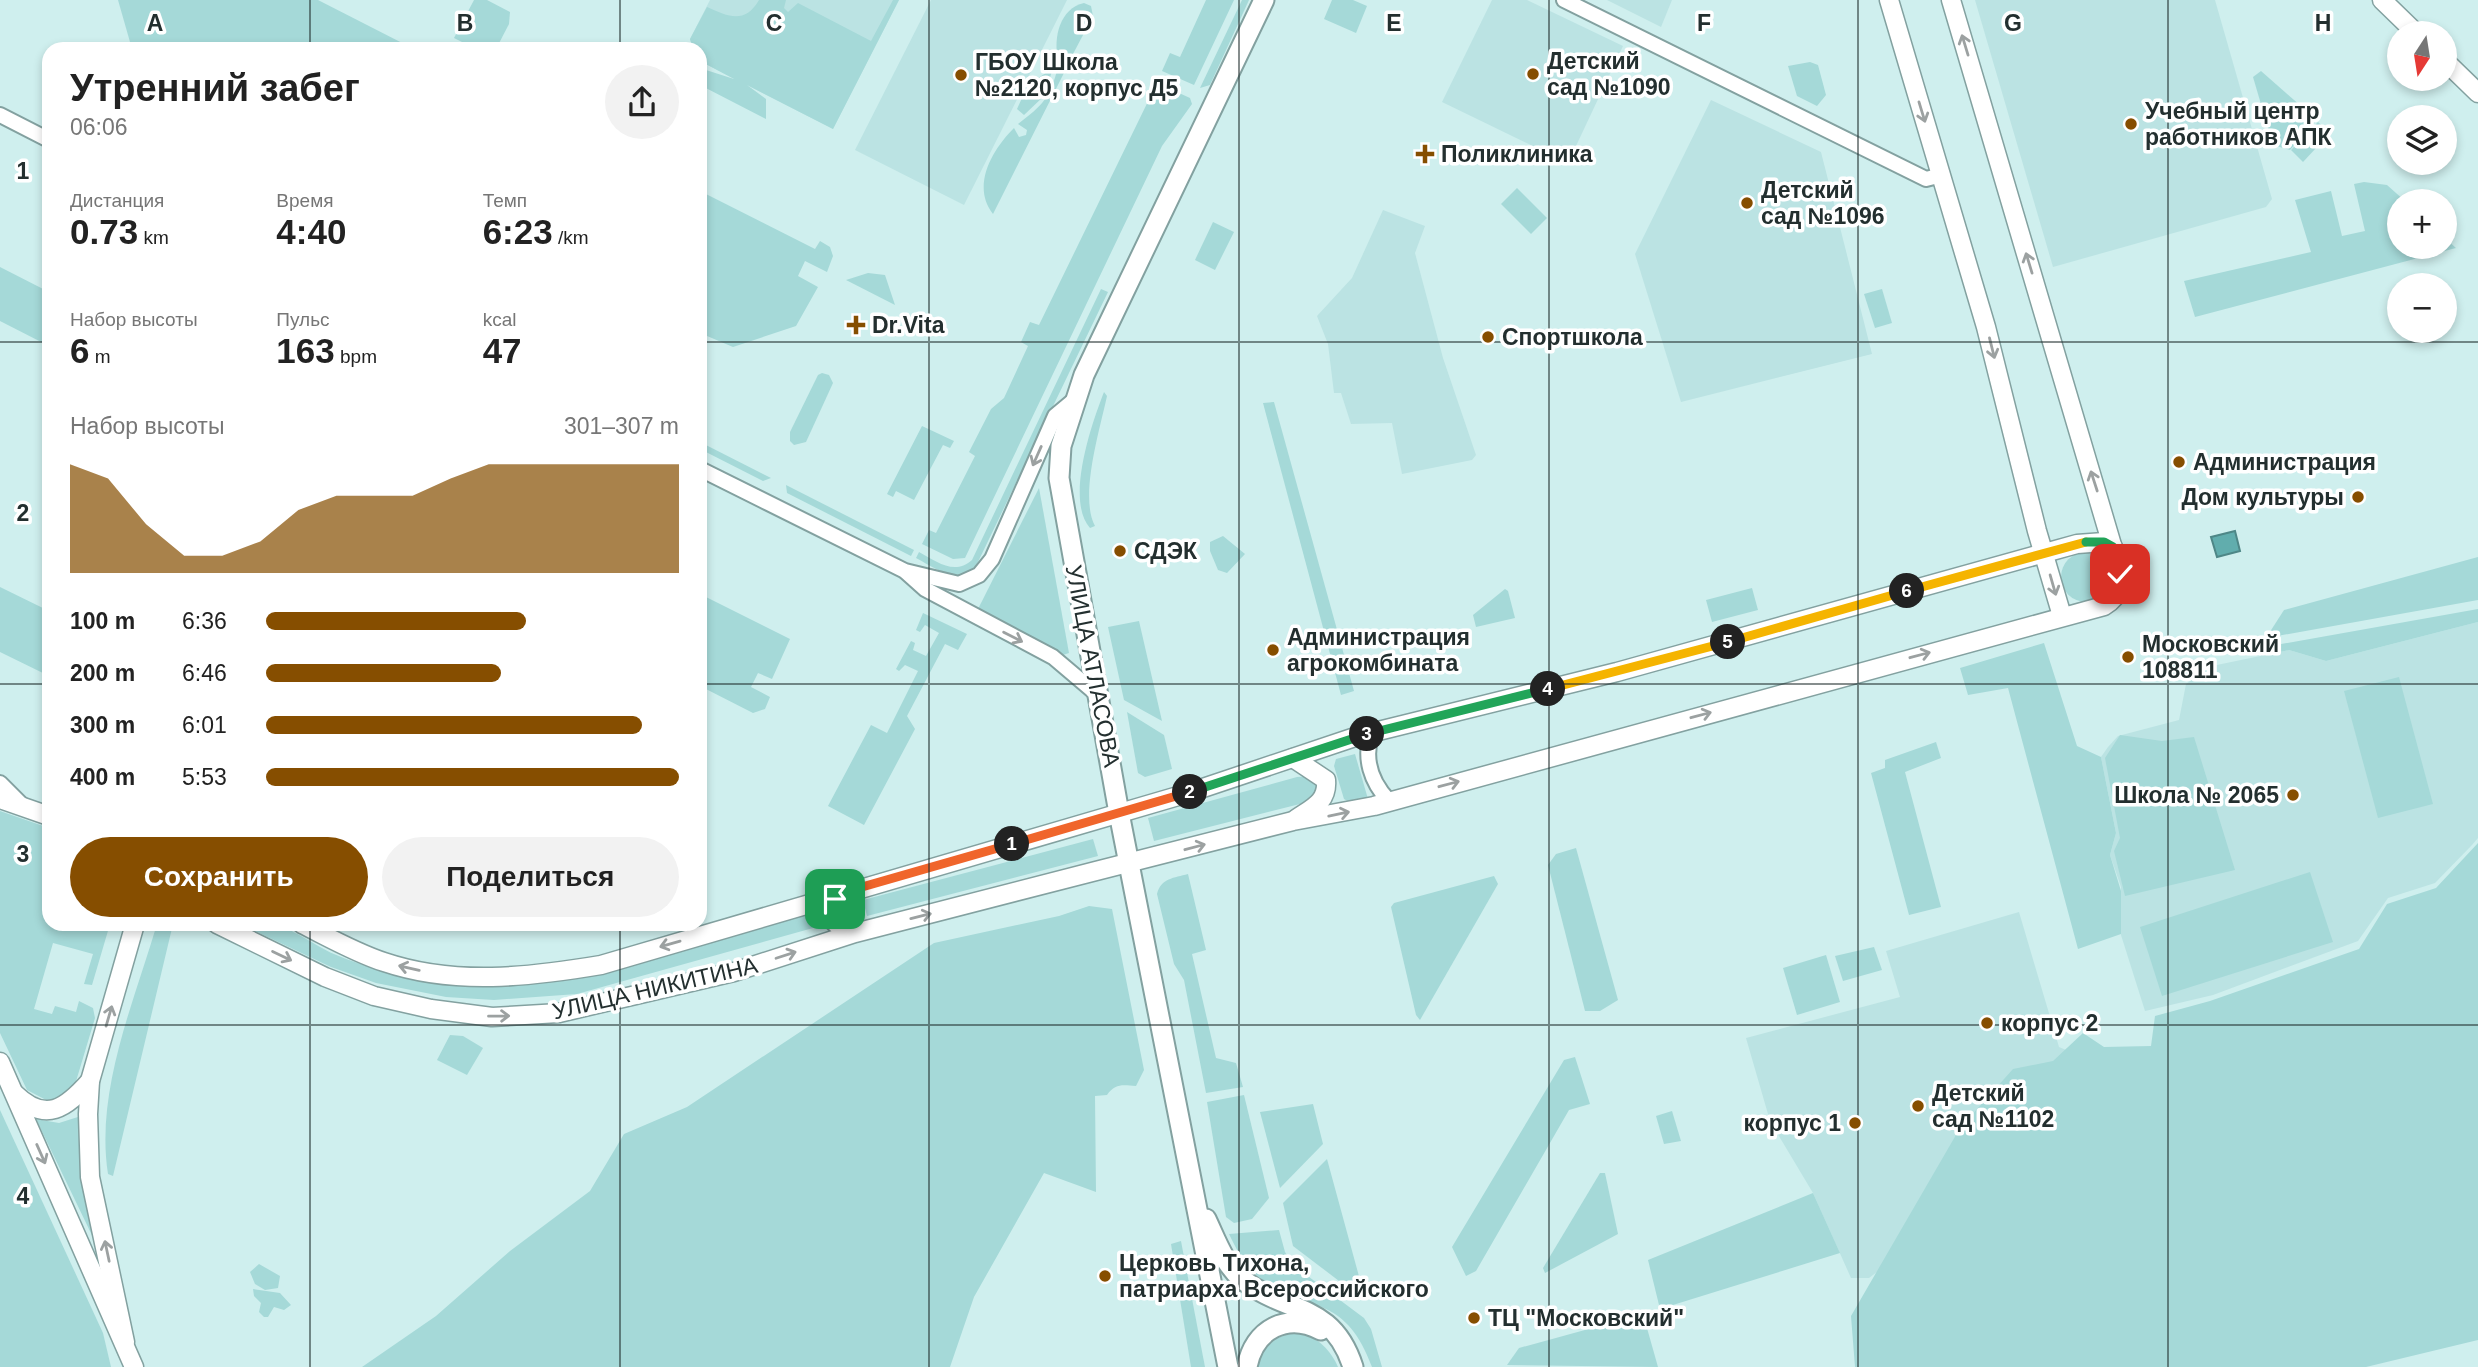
<!DOCTYPE html>
<html lang="ru">
<head>
<meta charset="utf-8">
<style>
  :root { --surface:#fff; --page:#f2f2f2; --text:#222; --muted:#767676; --accent:#864e00 }
  body { margin:0; font-family:Helvetica,sans-serif; background:var(--page); color:var(--text); height:100vh; display:flex; flex-direction:column; font-size:26px; white-space:nowrap }
  * { box-sizing:border-box; margin:0 }
  p { font-size:23px; color:var(--muted) }
  .icon { flex:none; width:38px; height:38px; fill:none; stroke:currentColor; stroke-width:2; stroke-linecap:round; stroke-linejoin:round }
  .map { position:relative; flex:1; overflow:hidden }
  .side { position:absolute; left:42px; top:42px; width:665px; height:889px; display:flex; flex-direction:column; background:var(--surface); border-radius:21px; box-shadow:0 4px 10px #0003 }
  .side>* { flex:none }
  .needle { width:46px; rotate:192deg }
  .fabs { position:absolute; left:2387px; top:21px; display:grid; gap:14px }
  .fabs a { display:grid; place-items:center; width:70px; height:70px; border-radius:50%; background:var(--surface); box-shadow:0 4px 10px #0003; font-size:35px }
  .pin { position:absolute; display:grid; place-items:center; width:60px; height:60px; color:#fff; margin:-30px; border-radius:14px; box-shadow:0 4px 10px #0006 }
  .km { position:absolute; width:35px; height:35px; margin:-18px; border-radius:50%; background:#222; color:#fff; font-size:19px; line-height:35px; text-align:center }
  .round { display:grid; place-items:center; flex:none; width:74px; height:74px; border-radius:37px; background:var(--page) }
  .headline { display:flex; align-items:center; justify-content:space-between; height:119px; padding:0 28px }
  h1 { font-size:38px; font-weight:600; line-height:52px }
  .metrics { display:grid; grid-template-columns:repeat(3,1fr); gap:10px; height:119px; padding:7px 28px }
  .metrics div { display:grid; align-content:center }
  .metrics b { font-size:35px; font-weight:600 }
  .metrics small { font-size:19px; font-weight:400 }
  .metrics p { font-size:19px }
  .chart { height:196px; padding:14px 28px }
  .chart p { display:flex; justify-content:space-between }
  .chart svg { width:100%; height:126px; margin-top:7px; fill:var(--accent); opacity:.7 }
  .action { display:flex; gap:14px; margin-top:auto; padding:14px 28px }
  .action a { flex:1; height:80px; border-radius:42px; background:var(--accent); color:#fff; font-size:28px; font-weight:600; line-height:80px; text-align:center }
  .action a+a { background:var(--page); color:var(--text) }
  ul { padding:0 28px; list-style:none; font-size:23px }
  li { display:grid; grid-template-columns:112px 84px 1fr; align-items:center; height:52px }
  li i { height:18px; border-radius:9px; background:var(--accent) }
  .map>svg:first-child { display:block }
</style>
</head>
<body>
<div class="map">
<svg width="2478" height="1367" viewBox="0 0 2478 1367">
  <rect width="100%" height="100%" fill="#cfefee"/>
  <g fill="#bbe3e3">
    <path d="M710 0H899L833 129 700 61V49H693L690 39Z"/>
    <path d="M931 0H1067L964 205 855 150Z"/>
    <path d="M1492 0H1527L1623 46 1568 163 1442 102Z"/>
    <path d="M1607 0H1672L1661 27Z"/>
    <path d="M1975 0H2215L2272 199 2266 207 2053 267Z"/>
    <path d="M1711 100 1821 152 1872 354 1681 402 1635 254Z"/>
    <path d="M1383 210 1425 226 1415 253 1443 358 1476 455 1472 460 1402 474 1392 423 1351 424 1341 393H1334L1328 344 1317 316 1352 278Z"/>
    <path d="M2478 622V838L2472 845 2435 883 2388 898 2358 941 2213 995 2145 1011 2121 935V887L2110 855 2116 833 2101 757 2108 747 2118 736 2179 720 2186 684 2212 666 2289 650 2326 661Z"/>
    <path d="M2019 912 2059 1047 2071 1052 1972 1200 1869 1278H1851L1813 1193 1770 1121 1746 1038 1900 997 1886 951Z"/>
  </g>
  <g fill="#a5d9d8">
    <path d="M118 0H318L414 49H144L130 42Z"/>
    <path d="M474 0H487L510 12 509 24 496 49H476L454 38Z"/>
    <path d="M759 0H786L784 8 788 12 798 3 871 41 893 0H899L833 129 747 85 766 99V119L700 85V74L706 70 734 79 700 61V49H693L690 39 707 7C729 17 745 24 759 0Z"/>
    <path d="M1206 0H1234L1194 85 1162 71 1170 53 1180 57Z"/>
    <path d="M1242 0H1249L1210 85 1200 88Z"/>
    <path d="M1332 0H1353L1367 6 1356 33 1324 19Z"/>
    <path d="M1084 3 1091 6 1093 16 1073 54 1058 59C1053 38 1060 8 1084 3Z"/>
    <path d="M1070 61 993 214C971 186 992 150 1014 128L1019 137 1026 135 1027 130 1018 124C1043 105 1050 98 1058 67Z"/>
    <path d="M1810 62 1818 65 1826 95 1817 106 1797 96 1788 66Z"/>
    <path d="M1053 68 1044 96 1024 115 1017 109 1028 85Z"/>
    <path d="M2261 71 2317 120 2290 150 2273 145 2253 77Z"/>
    <path d="M1157 83 1190 98 1192 104 1162 146 965 558 953 559 922 544 929 530 936 533 975 456 969 452 991 409 1004 398 1028 346 1021 342 1030 322 1039 325Z"/>
    <path d="M2318 122 2330 133 2303 162 2291 150Z"/>
    <path d="M2364 182 2387 185 2405 201H2399V247H2445V238L2456 248 2195 317 2184 281 2311 252 2295 200 2331 191 2342 236 2365 231 2354 184Z"/>
    <path d="M1517 188 1547 218 1531 234 1501 204Z"/>
    <path d="M700 191 815 249 820 241 830 247 833 256 827 272 805 261 798 276 818 287 796 326 733 347 700 333Z"/>
    <path d="M1213 222 1234 232 1215 270 1195 260Z"/>
    <path d="M0 267 49 292V346L0 321Z"/>
    <path d="M868 273 885 275 895 305 846 280Z"/>
    <path d="M1101 289 1108 292 977 564C960 587 935 568 916 558L919 552C936 561 954 576 972 560Z"/>
    <path d="M1882 289 1892 323 1875 328 1864 294Z"/>
    <path d="M822 373 829 375 833 383 806 442 794 445 790 441V432L818 375Z"/>
    <path d="M1104 392 1107 396C1100 429 1079 497 1095 526L1090 528C1065 500 1092 423 1104 392Z"/>
    <path d="M1274 402 1354 691 1341 695 1263 403Z"/>
    <path d="M922 426 954 441 950 448 943 445 914 500 896 491 893 497 887 494Z"/>
    <path d="M700 442 771 478 763 481 700 449Z"/>
    <path d="M786 485 914 550 911 556 787 493Z"/>
    <path d="M1039 488 1069 653 1063 655 978 609Z"/>
    <path d="M1223 536 1245 554 1227 573 1218 570 1210 551V542Z"/>
    <circle cx="2086" cy="577" r="25"/>
    <path d="M2478 557V600L2266 638 2284 610Z"/>
    <path d="M0 587 49 611V676L0 652Z"/>
    <path d="M1752 588 1758 610 1712 622 1706 600Z"/>
    <path d="M1505 589 1508 591 1515 618 1476 627 1473 615Z"/>
    <path d="M700 594 790 639 772 679 758 673 751 687 770 697 765 709 753 713 700 686Z"/>
    <path d="M2478 609V622L2326 661 2289 650 2261 656 2259 648Z"/>
    <path d="M923 613 967 634 958 650 945 644 907 716 915 729 864 825 828 806 871 725 887 733 918 671 905 665 899 671 896 669 911 641 915 643 913 650 926 656 939 633 925 625 920 632 916 630Z"/>
    <path d="M1139 621 1162 721 1124 700 1108 627Z"/>
    <path d="M2044 643 2077 746 2101 757 2116 833 2110 855 2121 891V934L2078 949 2008 688 1968 695 1960 668Z"/>
    <path d="M2399 677 2433 804 2378 818 2344 691Z"/>
    <path d="M1127 712 1164 735 1172 769 1145 777 1138 773Z"/>
    <path d="M2120 735 2162 741 2194 737 2235 870 2125 896 2114 851 2120 838 2105 758Z"/>
    <path d="M1936 742 1941 758 1905 772 1941 907 1909 915 1871 773 1885 768V760Z"/>
    <path d="M1355 754 1368 799 1353 804 1344 799 1334 766 1336 759Z"/>
    <path d="M1310 776C1322 788 1317 797 1304 803L1154 841 1148 818 1297 777Z"/>
    <path d="M0 811 49 828V924H110L92 985 84 984 93 954 53 943 34 1009 52 1014 55 1006 76 1012 79 1001 93 1008 95 1018 74 1088 58 1099 48 1101 27 1090 0 1033Z"/>
    <path d="M1093 839 1098 856 867 916 863 900Z"/>
    <path d="M2478 843V1340L2366 1367H1855L1851 1316 1960 1128 2013 1069 2053 1061 2083 1033 2104 1047 2151 1046 2155 1016 2210 1001 2359 949 2387 904 2436 888Z"/>
    <path d="M1576 848 1618 1000 1600 1011H1585L1548 865 1556 854Z"/>
    <path d="M2310 872 2333 942 2162 996 2140 927Z"/>
    <path d="M1188 874 1206 950 1192 954 1216 1058 1236 1063 1243 1087 1206 1093 1184 980 1174 964 1157 894C1161 878 1174 878 1188 874Z"/>
    <path d="M1494 876 1498 884 1420 1020 1416 1015 1391 907 1394 903Z"/>
    <path d="M1089 906 1112 909 1144 1070 1136 1086C1123 1085 1115 1083 1107 1095L1095 1096 1096 1192 1044 1173 974 1297 950 1367H362L436 1316 510 1251 590 1191 624 1134 687 1107 934 943 1059 916Z"/>
    <path d="M809 914 813 928 577 994 494 1000 446 997 376 983 331 967 240 924C250 924 262 922 272 924 293 928 315 946 334 954 363 966 394 976 425 981 550 1003 690 947 809 914Z"/>
    <path d="M157 924H173L113 1176 108 1174C95 1091 134 1002 157 924Z"/>
    <path d="M1874 947 1882 970 1843 981 1835 956Z"/>
    <path d="M1826 955 1840 1002 1797 1015 1783 968Z"/>
    <path d="M450 1035 463 1036 483 1048 467 1075 437 1060Z"/>
    <path d="M1575 1057 1590 1104 1569 1110 1476 1271 1466 1276 1452 1247 1564 1060Z"/>
    <path d="M1244 1095 1269 1198 1252 1219 1234 1223 1226 1217 1207 1102Z"/>
    <path d="M1313 1104 1323 1144 1280 1188 1260 1112Z"/>
    <path d="M0 1110 103 1333 111 1367H0Z"/>
    <path d="M1672 1111 1681 1141 1664 1144 1656 1116Z"/>
    <path d="M81 1116 100 1252 36 1119 59 1123Z"/>
    <path d="M1327 1159 1360 1280 1347 1287 1293 1246 1283 1203Z"/>
    <path d="M1600 1173H1605L1618 1234 1545 1273 1543 1268Z"/>
    <path d="M1813 1193 1840 1253 1660 1309 1648 1260Z"/>
    <path d="M1279 1230 1285 1252 1293 1265 1364 1318 1371 1329 1382 1367H1372C1344 1290 1305 1315 1255 1274 1243 1263 1236 1248 1229 1234Z"/>
    <path d="M1181 1241 1205 1367H1191L1171 1244Z"/>
    <path d="M259 1264 280 1276 278 1288 265 1290 255 1284 250 1272Z"/>
    <path d="M253 1289 280 1293 291 1305 284 1310 274 1307 268 1317H264L259 1312 261 1303 254 1296Z"/>
    <path d="M1643 1314 1658 1367 1507 1365 1519 1348Z"/>
    <path d="M1300 1333C1318 1337 1331 1351 1338 1367H1258C1262 1345 1278 1333 1300 1333Z"/>
  </g>
  <path fill="#61adad" stroke="#4e8787" stroke-width="2" d="M2235 531 2240 551 2217 557 2211 537Z"/>
  <g fill="none" stroke-linecap="round" stroke-linejoin="round">
    <g stroke="#83a1a0" stroke-width="18">
      <g id="minor">
        <path d="M1564 0 1926 179 1942 175"/>
        <path d="M0 115 49 140"/>
        <path d="M700 469 905 571 959 584 979 575 992 559 1055 416 1073 401"/>
        <path d="M906 572 925 589 1053 657 1099 696"/>
        <path d="M1372 732C1363 758 1371 782 1389 801"/>
        <path d="M0 783 22 805"/>
        <path d="M841 893 831 909 833 923 839 929 854 933"/>
      </g>
    </g>
    <g stroke="#83a1a0" stroke-width="21">
      <g id="tertiary">
        <path d="M1889 0 1986 327 2037 531 2062 616"/>
        <path d="M2382 0 2416 33"/>
        <path d="M2445 61 2478 93"/>
        <path d="M1293 758 1326 780C1328 802 1312 808 1296 819"/>
        <path d="M0 799 49 816"/>
        <path d="M217 924 325 977 374 996 431 1009 492 1017 559 1013 734 972 855 933 1096 871 1293 821 1374 806 2104 606C2122 595 2122 582 2117 562L1951 0"/>
        <path d="M302 924C328 937 356 953 384 962 455 986 529 977 601 965L1185 794 1358 736 1617 672 2077 544 2104 542 2113 547"/>
        <path d="M0 1062 134 1367"/>
        <path d="M15 1094C46 1124 66 1108 90 1081"/>
        <path d="M125 1342 90 1177 88 1114 90 1081 135 924"/>
      </g>
    </g>
    <g stroke="#83a1a0" stroke-width="23">
      <g id="secondary">
        <path d="M1206 1219C1216 1240 1224 1264 1242 1279 1286 1315 1332 1301 1353 1367"/>
        <path d="M1228 1367 1119 813 1059 478 1061 446 1084 375 1264 0"/>
        <path d="M1247 1367C1254 1329 1287 1312 1321 1330"/>
      </g>
    </g>
    <use href="#minor" stroke="#fff" stroke-width="14"/>
    <use href="#tertiary" stroke="#fff" stroke-width="18"/>
    <use href="#secondary" stroke="#fff" stroke-width="19"/>
  </g>
  <defs><path id="oneway-shaft" d="M-6 0H5M1.5-3L5.5 0L1.5 3" fill="none" stroke-width="1.6" stroke-linecap="round" stroke-linejoin="round" transform="scale(1.75)"/></defs>
  <g stroke="#9ca1a1">
    <use href="#oneway-shaft" transform="translate(1965 45) rotate(-107)"/>
    <use href="#oneway-shaft" transform="translate(1922 112) rotate(73)"/>
    <use href="#oneway-shaft" transform="translate(2029 263) rotate(-107)"/>
    <use href="#oneway-shaft" transform="translate(1992 348) rotate(76)"/>
    <use href="#oneway-shaft" transform="translate(1037 456) rotate(114)"/>
    <use href="#oneway-shaft" transform="translate(2094 481) rotate(-108)"/>
    <use href="#oneway-shaft" transform="translate(2053 585) rotate(74)"/>
    <use href="#oneway-shaft" transform="translate(1013 637) rotate(27)"/>
    <use href="#oneway-shaft" transform="translate(1920 655) rotate(-15)"/>
    <use href="#oneway-shaft" transform="translate(1701 715) rotate(-15)"/>
    <use href="#oneway-shaft" transform="translate(1449 784) rotate(-15)"/>
    <use href="#oneway-shaft" transform="translate(1339 814) rotate(-12)"/>
    <use href="#oneway-shaft" transform="translate(1195 847) rotate(-15)"/>
    <use href="#oneway-shaft" transform="translate(921 916) rotate(-14)"/>
    <use href="#oneway-shaft" transform="translate(670 944) rotate(164)"/>
    <use href="#oneway-shaft" transform="translate(786 955) rotate(-18)"/>
    <use href="#oneway-shaft" transform="translate(282 956) rotate(26)"/>
    <use href="#oneway-shaft" transform="translate(409 968) rotate(-167)"/>
    <use href="#oneway-shaft" transform="translate(109 1016) rotate(-74)"/>
    <use href="#oneway-shaft" transform="translate(499 1016) rotate(-1)"/>
    <use href="#oneway-shaft" transform="translate(41 1154) rotate(66)"/>
    <use href="#oneway-shaft" transform="translate(107 1251) rotate(-102)"/>
  </g>
  <g fill="none" stroke-linecap="round" stroke-linejoin="round">
    <g stroke="#fff" stroke-width="14">
      <path id="split-1" d="M835 899 841 893 1012 844"/>
    </g>
    <g stroke="#fff" stroke-width="14">
      <path id="split-2" d="M1012 844 1190 792"/>
    </g>
    <g stroke="#fff" stroke-width="14">
      <path id="split-3" d="M1190 792 1367 734"/>
    </g>
    <g stroke="#fff" stroke-width="14">
      <path id="split-4" d="M1367 734 1548 689"/>
    </g>
    <g stroke="#fff" stroke-width="14">
      <path id="split-5" d="M1548 689 1728 642"/>
    </g>
    <g stroke="#fff" stroke-width="14">
      <path id="split-6" d="M1728 642 1907 591"/>
    </g>
    <g stroke="#fff" stroke-width="14">
      <path id="split-7" d="M1907 591 2086 542"/>
    </g>
    <g stroke="#fff" stroke-width="14">
      <path id="split-8" d="M2086 542H2104L2113 547 2120 574"/>
    </g>
    <use href="#split-1" stroke="#f0652b" stroke-width="9"/>
    <use href="#split-2" stroke="#f0652b" stroke-width="9"/>
    <use href="#split-3" stroke="#22a559" stroke-width="9"/>
    <use href="#split-4" stroke="#22a559" stroke-width="9"/>
    <use href="#split-5" stroke="#f5b400" stroke-width="9"/>
    <use href="#split-6" stroke="#f5b400" stroke-width="9"/>
    <use href="#split-7" stroke="#f5b400" stroke-width="9"/>
    <use href="#split-8" stroke="#22a559" stroke-width="9"/>
  </g>
  <path fill="none" stroke="#232f2f" stroke-width="2" stroke-opacity="0.55" d="M310 0V49M620 0V49M929 0V1367M1239 0V1367M1549 0V1367M1858 0V1367M2168 0V1367M0 342H49M700 342H2478M0 684H49M700 684H2478M310 924V1367M620 924V1367M0 1025H2478"/>
  <g fill="#864e00" stroke="#fff" stroke-width="2.5">
    <circle cx="1533" cy="74" r="7"/>
    <circle cx="961" cy="75" r="7"/>
    <circle cx="2131" cy="124" r="7"/>
    <path d="M1421.5 143.5h7v7h7v7h-7v7h-7v-7h-7v-7h7z"/>
    <circle cx="1747" cy="203" r="7"/>
    <path d="M852.5 314.5h7v7h7v7h-7v7h-7v-7h-7v-7h7z"/>
    <circle cx="1488" cy="337" r="7"/>
    <circle cx="2179" cy="462" r="7"/>
    <circle cx="2358" cy="497" r="7"/>
    <circle cx="1120" cy="551" r="7"/>
    <circle cx="1273" cy="650" r="7"/>
    <circle cx="2128" cy="657" r="7"/>
    <circle cx="2293" cy="795" r="7"/>
    <circle cx="1987" cy="1023" r="7"/>
    <circle cx="1918" cy="1106" r="7"/>
    <circle cx="1855" cy="1123" r="7"/>
    <circle cx="1105" cy="1276" r="7"/>
    <circle cx="1474" cy="1318" r="7"/>
  </g>
  <g text-anchor="middle" stroke-width="7" stroke-linejoin="round" paint-order="stroke">
    <g font-size="23" font-weight="bold" fill="#232f2f" stroke="#fff" text-anchor="start">
      <text x="1547" y="69">Детский<tspan x="1547" dy="26">сад №1090</tspan></text>
      <text x="975" y="70">ГБОУ Школа<tspan x="975" dy="26">№2120, корпус Д5</tspan></text>
      <text x="2145" y="119">Учебный центр<tspan x="2145" dy="26">работников АПК</tspan></text>
      <text x="1441" y="162">Поликлиника</text>
      <text x="1761" y="198">Детский<tspan x="1761" dy="26">сад №1096</tspan></text>
      <text x="872" y="333">Dr.Vita</text>
      <text x="1502" y="345">Спортшкола</text>
      <text x="2193" y="470">Администрация</text>
      <text x="2344" y="505" text-anchor="end">Дом культуры</text>
      <text x="1134" y="559">СДЭК</text>
      <text x="1287" y="645">Администрация<tspan x="1287" dy="26">агрокомбината</tspan></text>
      <text x="2142" y="652">Московский<tspan x="2142" dy="26">108811</tspan></text>
      <text x="2279" y="803" text-anchor="end">Школа № 2065</text>
      <text x="2001" y="1031">корпус 2</text>
      <text x="1932" y="1101">Детский<tspan x="1932" dy="26">сад №1102</tspan></text>
      <text x="1841" y="1131" text-anchor="end">корпус 1</text>
      <text x="1119" y="1271">Церковь Тихона,<tspan x="1119" dy="26">патриарха Всероссийского</tspan></text>
      <text x="1488" y="1326">ТЦ "Московский"</text>
    </g>
    <g font-size="23" fill="#232f2f" stroke="#fff">
      <text transform="translate(1093 666) rotate(79)" y="8">УЛИЦА АТЛАСОВА</text>
      <text transform="translate(655 988) rotate(-13)" y="8">УЛИЦА НИКИТИНА</text>
    </g>
  </g>
  <g font-size="23" text-anchor="middle" font-weight="bold" fill="#232f2f" stroke="#fff" stroke-width="7" stroke-linejoin="round" paint-order="stroke">
    <text x="155" y="31">A</text>
    <text x="465" y="31">B</text>
    <text x="774" y="31">C</text>
    <text x="1084" y="31">D</text>
    <text x="1394" y="31">E</text>
    <text x="1704" y="31">F</text>
    <text x="2013" y="31">G</text>
    <text x="2323" y="31">H</text>
    <text x="23" y="179">1</text>
    <text x="23" y="521">2</text>
    <text x="23" y="862">3</text>
    <text x="23" y="1204">4</text>
  </g>
</svg>
<div class="fabs">
<a><svg class="needle" viewBox="-14 -14 28 28"><path d="M0-13l5 13h-10z" fill="#e53935"/><path d="M0 13l5-13h-10z" fill="#767676"/></svg></a>
<a><svg class="icon" aria-label="layers" viewBox="0 0 24 24"><path d="M12 4l9 5-9 5-9-5zM3 14l9 5 9-5"/></svg></a>
<a>+</a>
<a>−</a>
</div>
<div class="pin" style="left:835px;top:899px;background:#1e9e55"><svg class="icon" aria-label="arrive" viewBox="0 0 24 24"><path d="M6 21V4h12l-3 4 3 4H6"/></svg></div>
<div class="pin" style="left:2120px;top:574px;background:#d93025"><svg class="icon" aria-label="check" viewBox="0 0 24 24"><path d="M5 12l5 5 9-10"/></svg></div>
<b class="km" style="left:1012px;top:844px">1</b>
<b class="km" style="left:1190px;top:792px">2</b>
<b class="km" style="left:1367px;top:734px">3</b>
<b class="km" style="left:1548px;top:689px">4</b>
<b class="km" style="left:1728px;top:642px">5</b>
<b class="km" style="left:1907px;top:591px">6</b>
<section class="side">
<div class="headline"><div><h1>Утренний забег</h1><p>06:06</p></div><a class="round"><svg class="icon" aria-label="share" viewBox="0 0 24 24"><path d="M12 15V3M7 8l5-5 5 5M5 13v7h14v-7"/></svg></a></div>
<div class="metrics">
<div><p>Дистанция</p><b>0.73<small> km</small></b></div>
<div><p>Время</p><b>4:40</b></div>
<div><p>Темп</p><b>6:23<small> /km</small></b></div>
</div>
<div class="metrics">
<div><p>Набор высоты</p><b>6<small> m</small></b></div>
<div><p>Пульс</p><b>163<small> bpm</small></b></div>
<div><p>kcal</p><b>47</b></div>
</div>
<div class="chart"><p><span>Набор высоты</span>301–307 m</p>
<svg viewBox="0 0 160 44" preserveAspectRatio="none"><path d="M0 44V6L10 11L20 27L30 38L40 38L50 33L60 22L70 17L80 17L90 17L100 11L110 6L120 6L130 6L140 6L150 6L160 6V44z"/></svg>
</div>
<ul>
<li><b>100 m</b>6:36<i style="width:63%"></i></li>
<li><b>200 m</b>6:46<i style="width:57%"></i></li>
<li><b>300 m</b>6:01<i style="width:91%"></i></li>
<li><b>400 m</b>5:53<i style="width:100%"></i></li>
</ul>
<div class="action"><a>Сохранить</a><a>Поделиться</a></div>
</section>
</div>
</body>
</html>
